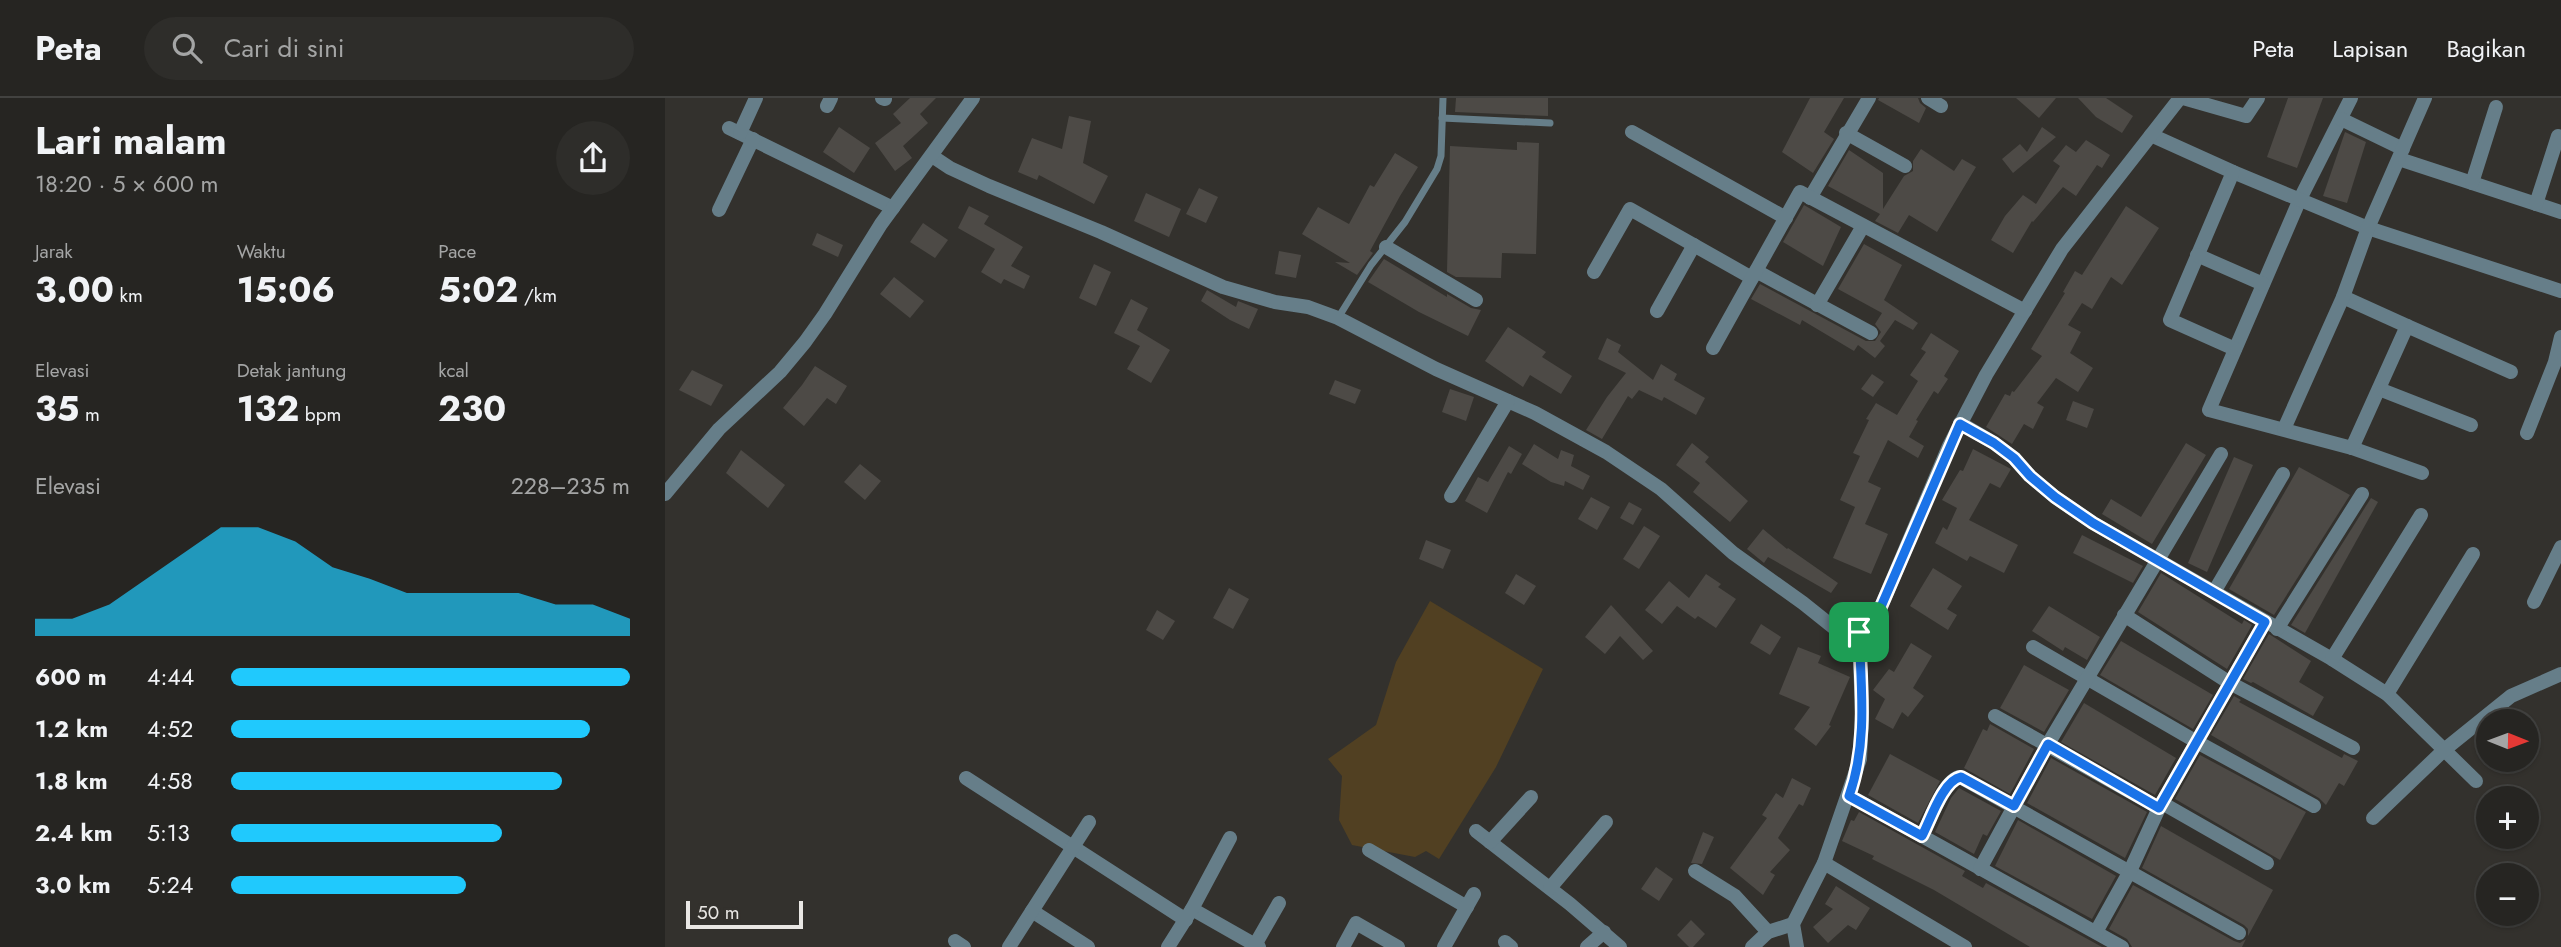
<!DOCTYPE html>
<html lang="id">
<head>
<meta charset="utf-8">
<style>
  :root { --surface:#262522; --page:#2e2d2a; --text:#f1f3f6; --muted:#a4a5a5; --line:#424240; --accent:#20c9fd }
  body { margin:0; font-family:Jost,sans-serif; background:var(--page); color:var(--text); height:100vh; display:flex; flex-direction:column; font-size:26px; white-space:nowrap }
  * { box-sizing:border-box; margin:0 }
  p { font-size:23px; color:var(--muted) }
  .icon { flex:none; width:38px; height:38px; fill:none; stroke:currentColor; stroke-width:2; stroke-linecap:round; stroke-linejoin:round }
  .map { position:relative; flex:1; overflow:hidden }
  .sheet { display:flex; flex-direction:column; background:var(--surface); width:665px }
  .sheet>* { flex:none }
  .needle { width:46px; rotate:91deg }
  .controls { position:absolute; left:1811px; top:611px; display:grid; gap:14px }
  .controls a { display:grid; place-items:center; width:63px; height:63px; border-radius:50%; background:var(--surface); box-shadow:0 2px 5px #0004,0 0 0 2px var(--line); font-size:35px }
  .scale { position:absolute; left:21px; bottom:18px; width:117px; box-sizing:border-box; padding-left:7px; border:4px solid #e9e7e4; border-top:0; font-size:19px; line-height:24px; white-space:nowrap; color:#e9e7e4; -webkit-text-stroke:5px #33312d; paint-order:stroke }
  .pin { position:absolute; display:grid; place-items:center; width:60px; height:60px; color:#fff; margin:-30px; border-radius:14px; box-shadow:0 4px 10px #0006 }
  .round { display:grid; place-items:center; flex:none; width:74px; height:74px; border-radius:37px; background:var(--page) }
  .headline { display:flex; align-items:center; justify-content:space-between; height:119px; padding:0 35px }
  h1 { font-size:38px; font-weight:700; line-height:52px }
  .figures { display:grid; grid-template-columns:repeat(3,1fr); gap:10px; height:119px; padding:7px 35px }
  .figures div { display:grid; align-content:center }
  .figures b { font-size:35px; font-weight:700 }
  .figures small { font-size:19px; font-weight:400 }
  .figures p { font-size:19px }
  .chart { height:196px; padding:14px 35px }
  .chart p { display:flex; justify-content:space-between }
  .chart svg { width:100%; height:126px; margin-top:7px; fill:var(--accent); opacity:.7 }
  ul { padding:0 35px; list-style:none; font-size:23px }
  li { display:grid; grid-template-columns:112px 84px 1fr; align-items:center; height:52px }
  li i { height:18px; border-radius:9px; background:var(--accent) }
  header { display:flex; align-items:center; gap:42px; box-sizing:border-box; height:98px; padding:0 35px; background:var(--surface); border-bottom:2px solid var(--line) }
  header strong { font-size:33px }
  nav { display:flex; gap:38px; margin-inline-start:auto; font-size:24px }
  .search { width:490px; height:63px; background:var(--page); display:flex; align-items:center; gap:18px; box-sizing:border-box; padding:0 24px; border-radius:38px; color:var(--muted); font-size:26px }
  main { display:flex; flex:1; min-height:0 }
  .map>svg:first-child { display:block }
</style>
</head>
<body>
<header>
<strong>Peta</strong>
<div class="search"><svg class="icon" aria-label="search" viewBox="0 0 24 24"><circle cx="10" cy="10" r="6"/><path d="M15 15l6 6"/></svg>Cari di sini</div>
<nav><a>Peta</a><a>Lapisan</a><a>Bagikan</a></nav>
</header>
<main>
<section class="sheet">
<div class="headline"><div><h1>Lari malam</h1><p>18:20 · 5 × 600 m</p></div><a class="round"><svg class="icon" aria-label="share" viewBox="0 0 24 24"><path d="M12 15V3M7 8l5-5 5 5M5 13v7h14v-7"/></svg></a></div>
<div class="figures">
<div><p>Jarak</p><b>3.00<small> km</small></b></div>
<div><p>Waktu</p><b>15:06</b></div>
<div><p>Pace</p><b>5:02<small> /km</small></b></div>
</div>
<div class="figures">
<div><p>Elevasi</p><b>35<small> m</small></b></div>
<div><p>Detak jantung</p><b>132<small> bpm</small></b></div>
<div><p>kcal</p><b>230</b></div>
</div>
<div class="chart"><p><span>Elevasi</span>228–235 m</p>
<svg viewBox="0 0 160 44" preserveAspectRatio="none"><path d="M0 44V38L10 38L20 33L30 24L40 15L50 6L60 6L70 11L80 20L90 24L100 29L110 29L120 29L130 29L140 33L150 33L160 38V44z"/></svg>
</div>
<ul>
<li><b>600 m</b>4:44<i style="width:100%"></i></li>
<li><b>1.2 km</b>4:52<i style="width:90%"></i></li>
<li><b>1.8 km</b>4:58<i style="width:83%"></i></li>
<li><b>2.4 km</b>5:13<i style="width:68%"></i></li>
<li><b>3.0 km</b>5:24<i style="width:59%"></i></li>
</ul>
</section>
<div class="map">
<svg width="1896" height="849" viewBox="0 0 1896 849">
  <rect width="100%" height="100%" fill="#33312d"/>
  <path fill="#514022" d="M765 503 878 571 831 669 774 761 761 753 750 759 687 747 674 722 677 678 663 661 711 627 731 564Z"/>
  <g fill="#4d4a46">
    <path d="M245 0H271L255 16 263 25 238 48 247 60 230 73 210 45 236 25 228 16Z"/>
    <path d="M791 0H883V18L790 14Z"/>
    <path d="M1145 0H1179L1159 34 1169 41 1148 75 1117 54Z"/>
    <path d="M1214 0H1253L1255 5 1261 10 1254 25 1213 2Z"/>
    <path d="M1351 0H1391L1374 20Z"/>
    <path d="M1413 0H1441L1468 18 1457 35 1431 19Z"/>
    <path d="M1623 0H1658L1632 70 1602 59Z"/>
    <path d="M404 18 426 23 418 65 443 78 429 106 374 77 372 82 353 74 367 40 397 51Z"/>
    <path d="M174 29 205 50 189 75 158 54Z"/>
    <path d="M1377 29 1391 39 1348 75 1337 61 1355 46 1362 54Z"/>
    <path d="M1680 34 1701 44 1682 105 1658 98Z"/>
    <path d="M1421 42 1445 57 1437 70 1432 67 1411 98 1398 89 1368 124 1367 123 1348 155 1326 142 1340 118 1358 97 1371 106 1395 68 1388 63 1401 47 1411 54Z"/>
    <path d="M852 44 874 45 871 156 837 155 836 180 791 179 782 174 785 48 852 52Z"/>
    <path d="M1256 51 1289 73 1297 61 1311 69 1272 134 1244 117 1233 135 1210 123 1215 116 1163 88 1184 52 1218 75V111L1239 78 1248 73V63Z"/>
    <path d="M730 55 753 69 735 98 705 153 708 155 692 177 670 164 685 165 637 136 653 109 684 126 705 87 709 89Z"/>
    <path d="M534 90 553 99 541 125 521 116Z"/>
    <path d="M481 95 516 111 504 139 469 123Z"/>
    <path d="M1139 107 1176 129 1158 168 1118 144Z"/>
    <path d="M304 108 324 118 319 126 358 149 346 168 365 178 359 191 339 181 336 186 316 174 330 151 293 130Z"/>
    <path d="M1461 108 1494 130 1457 187 1446 179 1427 211 1417 205 1403 227 1416 234 1405 255 1428 270 1413 294 1391 280 1372 305 1379 309 1368 331 1359 326 1347 346 1321 329 1340 296 1345 298 1347 293 1349 294 1377 258 1366 251 1400 195 1398 194 1410 173 1417 177Z"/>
    <path d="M258 125 283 142 270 160 245 144Z"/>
    <path d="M152 135 178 147 173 159 147 147Z"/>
    <path d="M1199 146 1237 167 1219 202 1253 225 1248 232 1230 222 1215 243 1220 248 1210 260 1193 247 1189 253 1137 222 1135 227 1086 201 1095 186 1201 243H1210L1216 234 1210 226 1217 215 1173 191Z"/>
    <path d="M614 153 636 157 631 180 610 176Z"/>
    <path d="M719 161 782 199V196L806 210 816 212 803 238 754 214 703 184Z"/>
    <path d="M429 166 446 174 431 208 414 200Z"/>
    <path d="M229 179 259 203 245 220 215 196Z"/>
    <path d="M542 192 571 209 573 203 593 211 584 231 565 222 536 203Z"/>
    <path d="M466 201 483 210 472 232 505 252 486 285 462 271 475 248 449 235Z"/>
    <path d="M843 229 881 254 877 259 907 278 896 296 865 277 858 289 820 263Z"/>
    <path d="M1266 235 1294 253 1279 278 1283 281 1273 296 1269 293 1251 322 1253 323 1244 339 1259 348 1253 360 1223 342 1203 384 1216 390 1200 426 1223 436 1206 476 1168 460 1190 409 1175 402 1195 358 1188 355 1204 322 1201 321 1211 305 1232 317 1253 283 1245 277 1261 254 1256 251Z"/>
    <path d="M942 240 956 247 953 254 988 282 996 266 1012 276 1009 282 1040 300 1031 317 999 299 997 303 974 292 967 301 963 298 937 341 921 332 942 299 961 275 933 261Z"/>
    <path d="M150 268 182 288 171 306 162 300 139 328 118 310 137 287Z"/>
    <path d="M27 272 58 287 46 308 14 292Z"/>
    <path d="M1207 276 1219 284 1208 299 1196 291Z"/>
    <path d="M670 282 696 292 690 306 664 296Z"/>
    <path d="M785 291 809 299 801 323 777 314Z"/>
    <path d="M1408 303 1429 311 1422 330 1401 322Z"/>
    <path d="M1027 345 1044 359 1040 364 1083 403 1065 424 1028 394 1035 385 1011 367Z"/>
    <path d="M1521 345 1541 357 1487 446 1437 416 1446 401 1476 419Z"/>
    <path d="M869 346 893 361 896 352 909 357 906 368 925 378 918 392 900 383 899 388 886 384 857 366Z"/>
    <path d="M844 348 857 356 846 376 843 374 822 415 800 403 813 379 823 384Z"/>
    <path d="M1308 351 1346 371 1335 390 1325 385 1304 422 1353 447 1339 475 1305 458 1302 463 1270 445 1278 429 1282 432 1292 410 1277 402 1295 372 1298 373Z"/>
    <path d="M76 352 120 387 103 410 61 375Z"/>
    <path d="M1569 359 1588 367 1542 474 1523 465Z"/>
    <path d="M195 366 216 383 200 402 179 384Z"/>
    <path d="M1634 369 1685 397 1609 517 1564 491Z"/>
    <path d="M926 399 945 409 932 432 913 421Z"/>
    <path d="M1706 400 1713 404 1640 535 1626 527Z"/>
    <path d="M964 404 977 411 968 427 955 420Z"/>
    <path d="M979 428 995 438 974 471 958 461Z"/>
    <path d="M1098 431 1122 451 1123 450 1173 485 1166 495 1103 459 1099 465 1082 451Z"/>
    <path d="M1417 437 1478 468 1468 485 1408 455Z"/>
    <path d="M761 442 786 452 778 471 754 461Z"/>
    <path d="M1268 470 1297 488 1282 511 1292 517 1283 532 1245 508Z"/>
    <path d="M1496 475 1577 526 1579 522 1587 527 1562 571 1473 514Z"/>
    <path d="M851 476 871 488 859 507 840 495Z"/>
    <path d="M1041 476 1056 486 1053 489 1071 501 1051 530 1033 518 1030 521 1012 508 997 526 980 512 1004 483 1024 500Z"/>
    <path d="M564 490 584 501 568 531 548 520Z"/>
    <path d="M946 507 988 553 978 562 955 538 940 556 920 539Z"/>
    <path d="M1384 508 1435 539 1422 562 1400 549 1398 553 1367 533Z"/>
    <path d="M492 512 510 523 498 542 481 532Z"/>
    <path d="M1096 526 1116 539 1105 557 1085 545Z"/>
    <path d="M1604 536 1646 563 1634 584 1659 599 1648 618 1588 584 1586 585 1578 581Z"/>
    <path d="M1456 543 1548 597 1528 631 1435 577Z"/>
    <path d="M1246 545 1267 558 1248 590 1259 598 1243 619 1237 614 1228 631 1210 621 1220 601 1208 592 1224 571 1229 574Z"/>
    <path d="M1133 549 1156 558 1153 565 1185 579 1164 627 1166 628 1151 648 1129 631 1145 609 1114 596Z"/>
    <path d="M1359 567 1404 592 1379 634 1335 610Z"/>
    <path d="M1569 598 1576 602 1574 604 1677 660 1679 656 1693 663 1679 688 1674 685 1661 707 1654 700 1546 637Z"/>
    <path d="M1419 605 1511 660 1490 697 1396 644Z"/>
    <path d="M1325 626 1369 651 1345 696 1299 670 1318 631 1322 633Z"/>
    <path d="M1225 656 1275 683 1253 725 1203 697Z"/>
    <path d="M1535 657 1641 714 1615 762 1510 701Z"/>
    <path d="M1386 660 1482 714 1460 760 1362 705Z"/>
    <path d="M1127 680 1146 690 1138 708 1134 706 1113 740 1125 752 1105 774 1110 777 1098 797 1065 770 1102 720 1097 717 1111 695 1118 700Z"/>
    <path d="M1294 690 1336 713 1322 738 1318 736 1309 756 1270 734 1286 700Z"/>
    <path d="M1194 714 1300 773 1297 778 1318 790 1321 785 1437 849H1365L1269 792 1207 761 1209 758 1177 743 1186 722 1189 723Z"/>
    <path d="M1353 722 1451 778 1427 821 1330 768Z"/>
    <path d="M1496 728 1608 792 1583 838V831L1579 827 1477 770Z"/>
    <path d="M1038 734 1049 739 1037 766 1026 765Z"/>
    <path d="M991 769 1008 781 994 803 976 791Z"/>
    <path d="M1468 787 1569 843 1575 845 1581 841 1577 849H1467L1462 841 1444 831Z"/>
    <path d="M1171 788 1205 810 1191 832 1183 827 1163 845 1148 829 1168 811 1160 806Z"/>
    <path d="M1026 822 1040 836 1028 849H1024L1012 837Z"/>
  </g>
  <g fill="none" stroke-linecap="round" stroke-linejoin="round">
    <g stroke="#667e89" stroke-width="7">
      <path d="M777 20 885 25"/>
      <path d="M673 220 706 167 740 124 772 71 776 58 778 0"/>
    </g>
    <g stroke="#667e89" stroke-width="14">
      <path d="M217 0 220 1"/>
      <path d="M1263 0 1276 8"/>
      <path d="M1518 0 1581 18 1593 0"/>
      <path d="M1686 0 1635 101 1544 312 1687 350 1757 375"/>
      <path d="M162 8 166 0"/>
      <path d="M1676 21 1738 51"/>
      <path d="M64 30 228 110"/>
      <path d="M967 34 1121 120"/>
      <path d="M75 35 91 0"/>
      <path d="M1181 35 1240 68"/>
      <path d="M1486 37 1568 74 1703 130 1896 193"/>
      <path d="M267 58 285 70 324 88 436 134 558 189 610 204 643 209 673 220 771 271 870 315 941 354 996 391 1068 455 1138 505 1168 529 1178 534H1194L1206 526 1215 511 1284 348 1321 277 1397 151 1515 0"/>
      <path d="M1734 61 1896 114"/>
      <path d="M1568 74 1505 222 1570 251"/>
      <path d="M1807 85 1831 9"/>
      <path d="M1145 100 1204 0"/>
      <path d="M1871 106 1893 38"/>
      <path d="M54 112 88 41"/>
      <path d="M721 149 811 202"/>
      <path d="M1532 157 1598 186"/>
      <path d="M1091 173 1206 235"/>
      <path d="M929 174 965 111 1087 180"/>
      <path d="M1678 199 1742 228"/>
      <path d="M1152 207 1198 128"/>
      <path d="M992 213 1029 147"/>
      <path d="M1048 250 1135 94 1360 213"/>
      <path d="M1714 291 1806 327"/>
      <path d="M1295 325 1329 345 1349 360 1365 378 1390 399 1428 425 1667 561 1722 596 1811 683"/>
      <path d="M1619 331 1678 199 1703 130 1760 0"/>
      <path d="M1862 335 1890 264 1896 239"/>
      <path d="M1687 350 1742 228 1846 274"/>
      <path d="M0 396 54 331 115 274 140 244 160 216 216 126 308 0"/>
      <path d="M786 398 843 303"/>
      <path d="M1549 494 1618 376"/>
      <path d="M1869 504 1896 449"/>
      <path d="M1459 517 1565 585 1688 650"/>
      <path d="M1612 531 1697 396"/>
      <path d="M1368 549 1532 644 1649 708"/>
      <path d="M1667 561 1756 417"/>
      <path d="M1722 596 1808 456"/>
      <path d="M1330 618 1494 710"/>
      <path d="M301 680 521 822"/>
      <path d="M1183 697 1457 849"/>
      <path d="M1497 705 1602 765"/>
      <path d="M1708 720 1779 652 1846 598 1896 576"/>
      <path d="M811 733 905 806 955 849"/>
      <path d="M1257 738C1265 723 1279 681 1295 679L1574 835"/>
      <path d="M825 744 866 699"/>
      <path d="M704 752 802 809"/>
      <path d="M1159 765 1300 849"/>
      <path d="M1315 771 1383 646 1556 356"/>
      <path d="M1030 773 1070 798 1103 834"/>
      <path d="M885 790 941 724"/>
      <path d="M527 811 594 849"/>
      <path d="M367 813 423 849"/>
      <path d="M1431 834 1465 773 1494 710 1600 524"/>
      <path d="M290 843 299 849"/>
      <path d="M840 844 846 849"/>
      <path d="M590 847 614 805"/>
      <path d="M344 849 424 724"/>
      <path d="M503 849 527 811 565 740"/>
      <path d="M678 849 691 825 733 849"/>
      <path d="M779 849 809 796"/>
      <path d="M922 849 939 834"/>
      <path d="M1087 849 1103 834 1128 826"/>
      <path d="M1132 849 1128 826 1159 765 1195 661 1197 616 1194 534"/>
    </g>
  </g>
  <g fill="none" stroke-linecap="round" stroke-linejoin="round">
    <g stroke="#fff" stroke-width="14">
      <path id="route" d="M1295 326 1329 345 1349 360 1365 378 1390 399 1428 425 1600 524 1494 710 1383 646 1349 708 1296 679C1278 682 1265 723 1257 738L1184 698C1203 645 1196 589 1194 534L1206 526 1215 511Z"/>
    </g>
    <use href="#route" stroke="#1a73e8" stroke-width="9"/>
  </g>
</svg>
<div class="controls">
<a><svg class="needle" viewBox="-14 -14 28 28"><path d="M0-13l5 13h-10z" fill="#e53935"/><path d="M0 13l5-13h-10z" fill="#a4a5a5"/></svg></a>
<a>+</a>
<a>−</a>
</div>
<div class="scale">50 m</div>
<div class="pin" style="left:1194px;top:534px;background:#1e9e55"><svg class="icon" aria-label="arrive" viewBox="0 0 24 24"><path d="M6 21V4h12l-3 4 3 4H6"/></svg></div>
</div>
</main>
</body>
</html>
